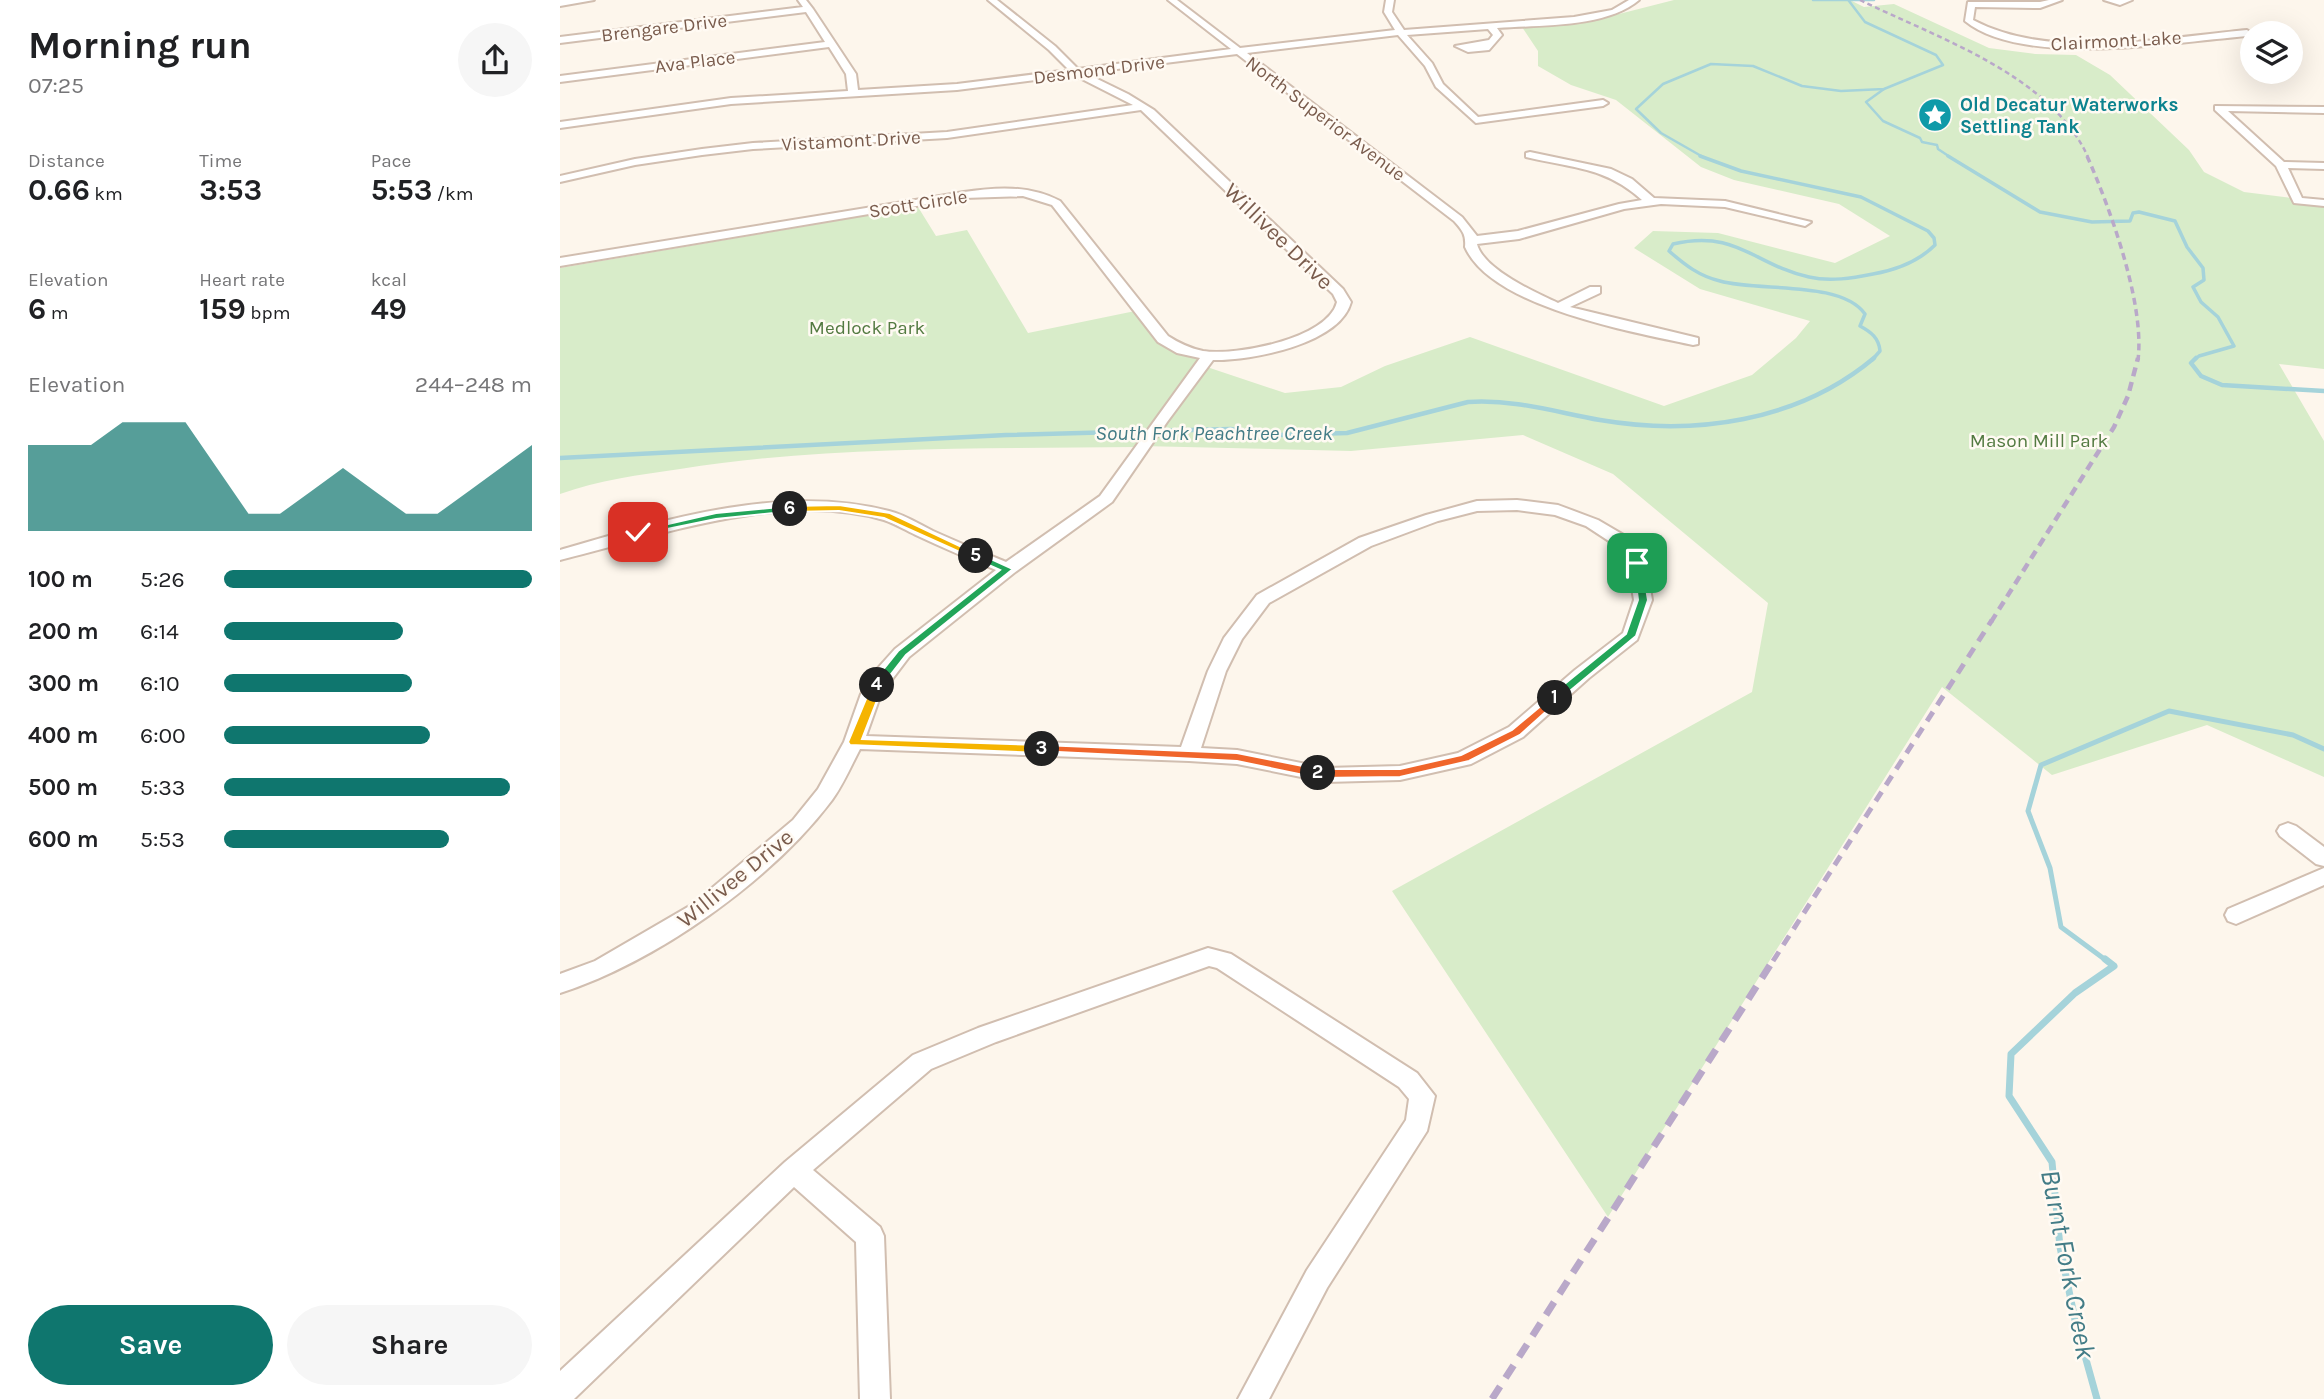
<!DOCTYPE html>
<html lang="en">
<head>
<meta charset="utf-8">
<style>
  :root { --surface:#fff; --page:#f6f6f6; --text:#202124; --muted:#757577; --accent:#0f766e }
  body { margin:0; font-family:Karla,sans-serif; background:var(--page); color:var(--text); height:100vh; display:flex; flex-direction:column; font-size:26px; white-space:nowrap }
  * { box-sizing:border-box; margin:0 }
  p { font-size:23px; color:var(--muted) }
  .icon { flex:none; width:38px; height:38px; fill:none; stroke:currentColor; stroke-width:2; stroke-linecap:round; stroke-linejoin:round }
  .map { position:relative; flex:1; overflow:hidden }
  .details { display:flex; flex-direction:column; background:var(--surface); width:560px }
  .details>* { flex:none }
  .fabs { position:absolute; left:1680px; top:21px; display:grid; gap:14px }
  .fabs a { display:grid; place-items:center; width:63px; height:63px; border-radius:50%; background:var(--surface); box-shadow:0 7px 28px #0002; font-size:35px }
  .pin { position:absolute; display:grid; place-items:center; width:60px; height:60px; color:#fff; margin:-30px; border-radius:14px; box-shadow:0 4px 10px #0006 }
  .km { position:absolute; width:35px; height:35px; margin:-18px; border-radius:50%; background:#222; color:#fff; font-size:19px; line-height:35px; text-align:center }
  .round { display:grid; place-items:center; flex:none; width:74px; height:74px; border-radius:37px; background:var(--page) }
  .headline { display:flex; align-items:center; justify-content:space-between; height:119px; padding:0 28px }
  h1 { font-size:38px; font-weight:700; line-height:52px }
  .stats { display:grid; grid-template-columns:repeat(3,1fr); gap:10px; height:119px; padding:7px 28px }
  .stats div { display:grid; align-content:center }
  .stats b { font-size:30px; font-weight:700 }
  .stats small { font-size:19px; font-weight:400 }
  .stats p { font-size:19px }
  .chart { height:196px; padding:14px 28px }
  .chart p { display:flex; justify-content:space-between }
  .chart svg { width:100%; height:126px; margin-top:7px; fill:var(--accent); opacity:.7 }
  .primary-button { display:flex; gap:14px; margin-top:auto; padding:14px 28px }
  .primary-button a { flex:1; height:80px; border-radius:42px; background:var(--accent); color:#fff; font-size:28px; font-weight:700; line-height:80px; text-align:center }
  .primary-button a+a { background:var(--page); color:var(--text) }
  ul { padding:0 28px; list-style:none; font-size:23px }
  li { display:grid; grid-template-columns:112px 84px 1fr; align-items:center; height:52px }
  li i { height:18px; border-radius:9px; background:var(--accent) }
  main { display:flex; flex:1; min-height:0 }
  .map>svg:first-child { display:block }
</style>
</head>
<body>
<main>
<section class="details">
<div class="headline"><div><h1>Morning run</h1><p>07:25</p></div><a class="round"><svg class="icon" aria-label="share" viewBox="0 0 24 24"><path d="M12 15V3M7 8l5-5 5 5M5 13v7h14v-7"/></svg></a></div>
<div class="stats">
<div><p>Distance</p><b>0.66<small> km</small></b></div>
<div><p>Time</p><b>3:53</b></div>
<div><p>Pace</p><b>5:53<small> /km</small></b></div>
</div>
<div class="stats">
<div><p>Elevation</p><b>6<small> m</small></b></div>
<div><p>Heart rate</p><b>159<small> bpm</small></b></div>
<div><p>kcal</p><b>49</b></div>
</div>
<div class="chart"><p><span>Elevation</span>244–248 m</p>
<svg viewBox="0 0 160 44" preserveAspectRatio="none"><path d="M0 44V14L10 14L20 14L30 6L40 6L50 6L60 22L70 38L80 38L90 30L100 22L110 30L120 38L130 38L140 30L150 22L160 14V44z"/></svg>
</div>
<ul>
<li><b>100 m</b>5:26<i style="width:100%"></i></li>
<li><b>200 m</b>6:14<i style="width:58%"></i></li>
<li><b>300 m</b>6:10<i style="width:61%"></i></li>
<li><b>400 m</b>6:00<i style="width:67%"></i></li>
<li><b>500 m</b>5:33<i style="width:93%"></i></li>
<li><b>600 m</b>5:53<i style="width:73%"></i></li>
</ul>
<div class="primary-button"><a>Save</a><a>Share</a></div>
</section>
<div class="map">
<svg width="1764" height="1399" viewBox="0 0 1764 1399">
  <rect width="100%" height="100%" fill="#fdf6ec"/>
  <g fill="#d8ecc9">
    <path d="M1114 0H1290L1304 7 1334 4 1429 48 1475 54 1516 55 1550 75 1629 150 1644 172 1684 192 1764 202V369L1719 364 1764 441V777L1647 725 1492 775 1382 687 1048 1217 832 891 1192 692 1208 603 1053 474 963 435 791 451 581 446 644 366 725 393 781 387 825 366 910 337 1104 406 1192 375 1236 338 1250 321 1140 289 1074 248 1093 231 1158 233 1275 263 1330 236 1279 204 1174 180 1141 167 1056 100 1011 85 978 66V51L962 27 1059 14Z"/>
    <path d="M358 207 376 236 407 230 468 333 580 310 609 344 649 356 593 422 577 447C425 449 271 445 120 469 79 475 39 480 0 494V268Z"/>
  </g>
  <g fill="none" stroke-linecap="round" stroke-linejoin="round">
    <g stroke="#a5d3da" stroke-width="2.5">
      <path d="M1253 0H1314"/>
      <path d="M1324 89 1306 102 1323 121 1360 138 1362 142 1377 145 1378 149 1390 157"/>
      <path d="M1143 157 1101 133 1076 109 1103 84 1151 64 1193 66 1242 86 1281 91 1324 89 1383 65 1376 55 1305 22 1289 1"/>
    </g>
    <g stroke="#a5d3da" stroke-width="3.5">
      <path d="M1140 156 1181 171 1301 197 1368 231 1374 238 1375 245C1358 262 1336 270 1313 274 1293 278 1270 282 1249 277 1194 265 1177 229 1113 244L1109 251C1125 265 1139 276 1160 281 1198 292 1281 280 1305 314L1300 326C1311 332 1319 338 1320 351L1312 360"/>
      <path d="M1388 156 1480 212 1532 222 1570 221 1573 213 1579 212 1615 221 1627 247 1643 268 1644 280 1633 287 1641 302 1658 317 1674 346 1639 356 1634 360"/>
    </g>
    <g stroke="#a5d3da" stroke-width="4.5">
      <path d="M1636 358 1631 363 1641 376 1662 385 1764 391"/>
      <path d="M0 458 446 435 670 429 718 435 787 433 908 402C955 399 995 412 1040 420 1134 436 1238 422 1314 358"/>
    </g>
    <path stroke="#a5d3da" stroke-width="5" d="M1547 961 1501 927 1490 868 1468 811 1481 765 1609 711 1733 735 1764 749"/>
    <path stroke="#a5d3da" stroke-width="7" d="M1537 1399 1515 1320 1500 1247 1492 1162 1449 1096 1451 1054 1515 993 1554 966 1545 959"/>
    <g stroke="#d1beb0" stroke-width="4">
      <g id="minor">
        <path d="M0 0H34L0 6Z"/>
        <path d="M238 0H246L253 9 296 74 298 90 397 84 509 70 489 50 428 0H437L495 46 518 69 671 49 608 0H617L680 48 835 30 824 12 826 0H834L832 12 844 30 1014 17 1052 10 1069 0H1079C1046 28 979 25 937 28L942 35 929 50 908 52 895 46 929 40 933 35 928 29 847 35 872 63 883 84 918 117 1043 100 1048 103 1043 106 916 123 876 87 865 66 838 35 687 53 902 217 917 236 958 231 1059 204 1082 200C1046 167 1012 168 966 157V153L970 152 1051 169 1072 179 1094 198 1165 201 1251 222 1245 226 1165 207 1101 204 1064 209 959 239 917 244C923 269 976 293 998 303L1030 287H1040V293L1010 307 1138 338V344L1133 345C1074 332 932 308 905 247 906 235 903 231 894 221L677 54 525 73 568 94 594 110 783 289 791 302C780 344 691 361 653 360L607 422 552 502 454 573 349 657 321 694 306 736 621 747 648 671 664 638 697 595 799 538 866 515 917 501 957 500 998 505 1038 520 1067 537 1086 563 1092 600 1077 640 1029 678 963 737 911 764 840 780 766 782 677 764 629 761 300 749C291 766 283 785 272 800 211 881 96 962 0 993V974L35 961 133 904 233 820 258 789 284 742 301 694 318 668 335 649 436 570C410 559 383 548 358 536 347 531 336 524 324 520 225 490 97 536 0 560V550C103 520 222 483 329 511 345 515 359 524 373 531 397 542 422 552 446 562L540 496 640 358 617 353 598 342 492 205 463 196 404 198 0 266V258L404 192C437 187 469 185 500 201L608 336C619 343 629 348 643 351 676 356 768 339 777 302L773 294 581 110 387 138 193 149 142 155 75 165 0 182V176L75 159 142 149 193 143 387 132 573 105 514 75 397 90 171 104 0 128V122L171 98 288 91 286 74 269 47 0 82V76L265 42 246 12 0 43V37L243 7ZM957 510 995 515 1026 526 1055 545 1068 563 1074 600 1063 633 1015 670 949 727 898 753 840 766 766 768 677 750 641 748 666 671 682 639 709 603 811 546 878 521 917 511Z"/>
        <path d="M1489 0H1502L1480 8 1415 7 1413 20C1491 61 1602 38 1687 30L1691 33 1687 36C1616 42 1462 68 1405 21L1408 2H1480Z"/>
        <path d="M1544 0H1572L1560 5Z"/>
        <path d="M1655 106 1764 107V113L1668 111 1724 162 1764 163V169L1728 168 1742 198 1764 200V206L1734 203 1716 166 1655 110Z"/>
        <path d="M1728 823 1736 826 1764 847V866L1756 864 1720 836 1717 831 1720 826Z"/>
        <path d="M1764 868V885L1676 924 1668 921 1665 915 1668 909Z"/>
        <path d="M648 948 671 954 857 1073 875 1096 867 1131 767 1288 709 1399H678L747 1270 846 1120 849 1099 839 1087 657 968 649 966 436 1042 371 1069 253 1170 320 1227 324 1236 330 1399H300L296 1242 234 1187 14 1399H0V1371L225 1162 353 1055 418 1028Z"/>
      </g>
    </g>
    <use href="#minor" fill="#fff" fill-rule="evenodd"/>
    <path stroke="#b9a8c9" stroke-width="2.5" stroke-dasharray="5 3.5" stroke-linecap="butt" d="M1300 0C1377 38 1490 74 1528 157"/>
    <path stroke="#b9a8c9" stroke-width="3.5" stroke-dasharray="7 4.5" stroke-linecap="butt" d="M1527 156C1550 208 1585 304 1578 360"/>
    <path stroke="#b9a8c9" stroke-width="4.5" stroke-dasharray="9 6" stroke-linecap="butt" d="M1431 622 1554 427 1568 396 1578 358"/>
    <path stroke="#b9a8c9" stroke-width="5" stroke-dasharray="11 8" stroke-linecap="butt" d="M1213 961 1432 620"/>
    <path stroke="#b9a8c9" stroke-width="7" stroke-dasharray="15 10" stroke-linecap="butt" d="M932 1399 1214 959"/>
  </g>
  <path fill="#22a559" stroke="#fff" stroke-width="2" d="M1073 560 1082 563 1088 600 1076 636 999 700H991V695L1066 634 1078 600Z"/>
  <path fill="#f0652b" stroke="#fff" stroke-width="2" d="M995 694 999 695V700L960 735 909 761 840 777 758 778 752 773 758 769H840L901 755 952 730Z"/>
  <path fill="#f0652b" stroke="#fff" stroke-width="2" d="M482 745 677 753 758 769 764 773 758 778 677 761 478 751V746Z"/>
  <path fill="#f5b400" stroke="#fff" stroke-width="2" d="M313 682 323 685 302 739 482 745 488 749 482 753 290 745 288 742Z"/>
  <path fill="#22a559" stroke="#fff" stroke-width="2" d="M413 554H420L453 569 346 655 321 687H313V682L338 651 440 570 413 558Z"/>
  <path fill="#f5b400" stroke="#fff" stroke-width="2" d="M279 505 330 513 421 556 413 558 324 518 279 511 230 512 225 509 230 506Z"/>
  <path fill="#22a559" stroke="#fff" stroke-width="2" d="M230 506 233 507V511L156 519 78 535 73 532 156 513Z"/>
  <defs>
    <g id="sight-disc" transform="scale(1.75)"><circle r="9.5" fill="#0f9aa8" stroke="#fffaf3"/><path d="M0-6L1.8-2.2L6-1.7L2.9 1.2L3.7 5.4L0 3.3L-3.7 5.4L-2.9 1.2L-6-1.7L-1.8-2.2Z" fill="#fff"/></g>
  </defs>
  <g fill-rule="evenodd">
    <use href="#sight-disc" x="1375" y="115"/>
  </g>
  <g text-anchor="middle" stroke-width="5" stroke-linejoin="round" paint-order="stroke">
    <g font-size="19" fill="#7a5c4d" stroke="#fffaf3">
      <text transform="translate(104 27) rotate(-7)" y="7">Brengare Drive</text>
      <text transform="translate(1556 40) rotate(-3)" y="7">Clairmont Lake</text>
      <text transform="translate(135 61) rotate(-7)" y="7">Ava Place</text>
      <text transform="translate(539 69) rotate(-7)" y="7">Desmond Drive</text>
      <text transform="translate(766 118) rotate(37)" y="7">North Superior Avenue</text>
      <text transform="translate(291 140) rotate(-3)" y="7">Vistamont Drive</text>
      <text transform="translate(358 203) rotate(-9)" y="7">Scott Circle</text>
    </g>
    <g font-size="19" font-weight="bold" fill="#0d838f" stroke="#fffaf3" text-anchor="start">
      <text x="1400" y="111">Old Decatur Waterworks<tspan x="1400" dy="22">Settling Tank</tspan></text>
    </g>
    <g font-size="19" fill="#537a41" stroke="#fffaf3">
      <text x="307" y="334">Medlock Park</text>
      <text x="1479" y="447">Mason Mill Park</text>
    </g>
    <g font-size="21" font-style="italic" fill="#437c86" stroke="#fffaf3">
      <text x="654" y="440">South Fork Peachtree Creek</text>
    </g>
    <g font-size="23" fill="#7a5c4d" stroke="#fffaf3">
      <text transform="translate(719 236) rotate(44)" y="8">Willivee Drive</text>
      <text transform="translate(175 878) rotate(-39)" y="8">Willivee Drive</text>
    </g>
    <g font-size="28" font-style="italic" fill="#437c86" stroke="#fffaf3">
      <text transform="translate(1509 1264) rotate(79)" y="10">Burnt Fork Creek</text>
    </g>
  </g>
</svg>
<div class="fabs">
<a><svg class="icon" aria-label="layers" viewBox="0 0 24 24"><path d="M12 4l9 5-9 5-9-5zM3 14l9 5 9-5"/></svg></a>
</div>
<div class="pin" style="left:1077px;top:563px;background:#1e9e55"><svg class="icon" aria-label="arrive" viewBox="0 0 24 24"><path d="M6 21V4h12l-3 4 3 4H6"/></svg></div>
<div class="pin" style="left:78px;top:532px;background:#d93025"><svg class="icon" aria-label="check" viewBox="0 0 24 24"><path d="M5 12l5 5 9-10"/></svg></div>
<b class="km" style="left:995px;top:698px">1</b>
<b class="km" style="left:758px;top:773px">2</b>
<b class="km" style="left:482px;top:749px">3</b>
<b class="km" style="left:317px;top:685px">4</b>
<b class="km" style="left:416px;top:556px">5</b>
<b class="km" style="left:230px;top:509px">6</b>
</div>
</main>
</body>
</html>
